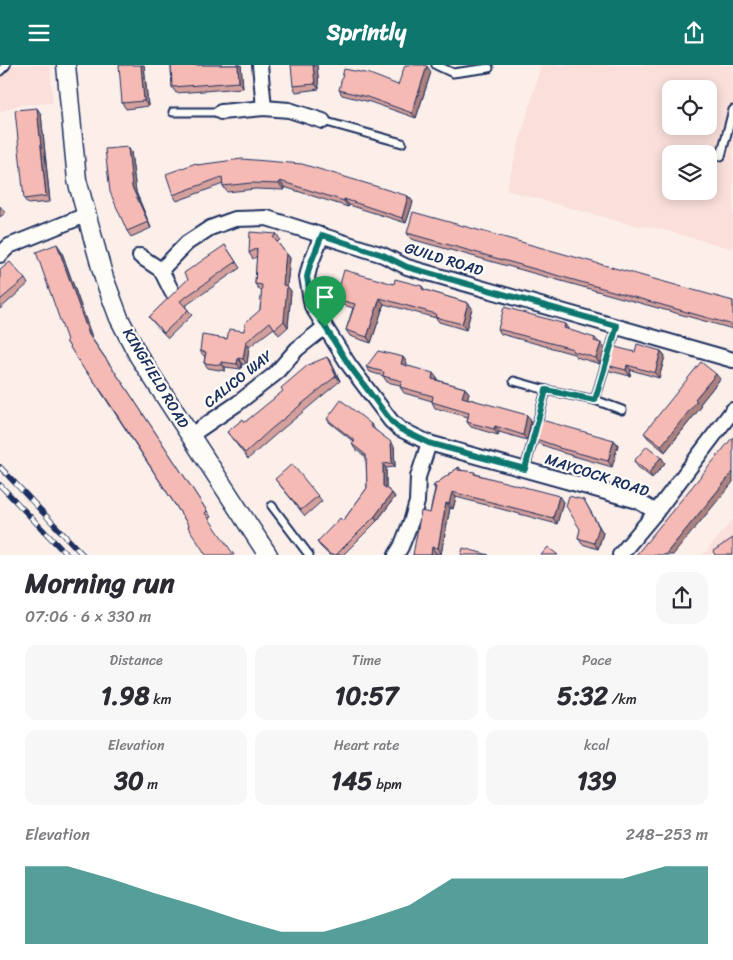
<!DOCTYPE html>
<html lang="en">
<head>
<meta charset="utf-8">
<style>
  :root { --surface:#fff; --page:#f7f7f7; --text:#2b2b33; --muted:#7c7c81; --accent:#0f766e }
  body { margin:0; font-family:Sriracha,sans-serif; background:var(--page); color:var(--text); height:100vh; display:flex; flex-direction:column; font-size:19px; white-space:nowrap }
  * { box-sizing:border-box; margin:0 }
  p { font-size:16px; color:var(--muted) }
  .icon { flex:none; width:28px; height:28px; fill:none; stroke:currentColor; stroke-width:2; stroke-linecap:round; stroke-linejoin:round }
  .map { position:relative; height:490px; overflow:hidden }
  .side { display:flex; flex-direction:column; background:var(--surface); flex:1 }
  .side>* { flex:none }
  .controls { position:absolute; left:662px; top:15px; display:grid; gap:10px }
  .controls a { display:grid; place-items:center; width:55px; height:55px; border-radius:10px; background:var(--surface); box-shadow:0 2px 12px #0003; font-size:25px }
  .pin { position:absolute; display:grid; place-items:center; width:42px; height:42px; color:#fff; margin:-51px -21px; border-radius:50% 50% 50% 0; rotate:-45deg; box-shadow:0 0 5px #0007 }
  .pin .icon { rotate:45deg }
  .round { display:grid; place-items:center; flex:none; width:52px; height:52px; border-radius:15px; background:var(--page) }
  .overview { display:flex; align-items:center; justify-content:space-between; height:85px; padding:0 25px }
  h1 { font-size:28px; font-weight:700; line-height:38px }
  .figures { display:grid; grid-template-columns:repeat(3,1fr); gap:8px; height:85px; padding:5px 25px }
  .figures div { display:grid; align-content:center; border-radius:12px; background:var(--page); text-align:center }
  .figures b { font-size:25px; font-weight:700 }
  .figures small { font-size:14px; font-weight:400 }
  .figures p { font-size:14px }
  .chart { height:140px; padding:10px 25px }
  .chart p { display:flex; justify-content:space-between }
  .chart svg { width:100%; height:90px; margin-top:5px; fill:var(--accent); opacity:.7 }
  header { display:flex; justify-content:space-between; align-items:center; height:65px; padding:0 25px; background:var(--accent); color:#fff; font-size:22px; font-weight:700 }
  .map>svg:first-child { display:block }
</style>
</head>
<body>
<header><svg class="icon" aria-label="menu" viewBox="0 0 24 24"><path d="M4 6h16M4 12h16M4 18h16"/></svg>Sprintly<svg class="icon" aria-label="share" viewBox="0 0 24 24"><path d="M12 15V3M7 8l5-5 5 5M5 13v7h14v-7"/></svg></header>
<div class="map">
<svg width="733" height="490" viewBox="0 0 733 490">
  <rect width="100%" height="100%" fill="#fcefea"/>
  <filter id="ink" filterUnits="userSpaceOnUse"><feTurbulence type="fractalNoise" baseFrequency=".02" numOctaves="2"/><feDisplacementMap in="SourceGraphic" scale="10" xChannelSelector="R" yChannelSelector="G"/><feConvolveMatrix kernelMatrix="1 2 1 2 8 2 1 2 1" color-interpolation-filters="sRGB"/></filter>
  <g filter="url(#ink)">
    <g fill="#fadfda" fill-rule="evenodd">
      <path d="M0 0H50L53 38 18 40 0 47Z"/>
      <path d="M541 0H733V184L656 163 628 159 506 125ZM671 24H709V61H671ZM671 89H709V126H671Z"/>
      <path d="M733 454V490H703Z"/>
    </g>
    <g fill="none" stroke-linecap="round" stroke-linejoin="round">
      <g stroke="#1b2f5e" stroke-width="11">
        <g id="service">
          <path d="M436 0 453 8 489 3"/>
          <path d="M0 6 6 0"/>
          <path d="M173 47H221"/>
          <path d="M323 56 402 78"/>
          <path d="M721 91 733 45"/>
          <path d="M617 261 595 335 622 345"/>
          <path d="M514 316 546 325 525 404"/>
          <path d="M546 325 595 335"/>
          <path d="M272 441 309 490"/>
        </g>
      </g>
      <g stroke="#1b2f5e" stroke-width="18">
        <g id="minor">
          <path d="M260 0 264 43"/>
          <path d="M221 47 264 43 289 45 323 56"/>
          <path d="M322 170 310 200 307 212 312 241 349 300 391 356 400 364 429 378 638 436 656 447"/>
          <path d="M0 190 9 181 86 150"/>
          <path d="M140 191 161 205"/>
          <path d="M172 227 161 205 187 178 210 163 235 154 267 153 383 190 407 202 733 295"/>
          <path d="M191 370 238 338 275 309 297 284 325 262"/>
          <path d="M396 490 401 482 412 454 417 437 418 412 429 378"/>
          <path d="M620 490 656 447 733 345"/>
        </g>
      </g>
      <g stroke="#1b2f5e" stroke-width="21">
        <path id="tertiary" d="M66 0 77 115 104 213 119 253 138 290 268 490"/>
      </g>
      <use href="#service" stroke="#fdfcf7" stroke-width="7"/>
      <use href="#minor" stroke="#fdfcf7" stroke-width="14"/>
      <use href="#tertiary" stroke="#fdfcf7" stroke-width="18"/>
      <g stroke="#1b2f5e" stroke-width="5.5">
        <g id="rail">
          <path d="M0 402 83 490"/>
          <path d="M0 420 67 490"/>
        </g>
      </g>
      <use href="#rail" stroke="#fdfcf7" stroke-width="4" stroke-dasharray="11" stroke-linecap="butt"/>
    </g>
    <g fill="#d4a09c" stroke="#1b2f5e">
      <path d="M144 0 148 41 126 44 122 38Z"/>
      <path d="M171 0H241L243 23 176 28 172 22Z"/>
      <path d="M317 0 319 24 296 27 293 21Z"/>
      <path d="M431 7 416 53 370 37 342 30 339 25 398 20Z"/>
      <path d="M41 49 50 137 28 139 24 134Z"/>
      <path d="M131 87 136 127 151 163 131 172 127 166Z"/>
      <path d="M196 98 198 100 408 131 413 137 406 158 349 140 348 142 284 122V125L255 124 227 127 223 121V119L177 136 173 130Z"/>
      <path d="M0 141 5 148 0 152Z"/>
      <path d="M407 168 733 236V264L411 174Z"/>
      <path d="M277 169 280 175 277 177 290 193 287 221 291 226 288 262 279 270 274 263 249 282 247 299H242L241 304 225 302V306L208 303 204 298 205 291H204L200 286 244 266 260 245 262 225 259 224 255 219 257 191 253 194 249 188Z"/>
      <path d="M225 180 240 203 185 241 192 250 168 273 153 257 149 252Z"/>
      <path d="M61 185 93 275 128 326 211 452 209 453 189 461 90 310 89 311 66 276 67 275Z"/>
      <path d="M0 205 25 214 28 219 0 244Z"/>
      <path d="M394 219 422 221 425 225 468 238 472 243 466 265 439 257 436 253 384 239 371 278 350 271 346 265 353 243 340 239 336 234Z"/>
      <path d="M498 264 595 273 605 284 600 299 576 292 574 289 501 269Z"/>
      <path d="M661 286 665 291 659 313 631 305 630 311 610 306 606 300 635 287Z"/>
      <path d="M403 292 407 298 406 300 437 313V315L465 323 469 328 467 333 531 356 527 375 499 367 498 370 471 362 467 357 468 352 435 343 432 337V336L404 328 400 322V320L387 317 383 311 370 307 366 302Z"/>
      <path d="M331 297 340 316 274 371 248 394 227 367 245 357Z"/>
      <path d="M720 314 700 339 701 342 665 387 648 373 644 368Z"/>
      <path d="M327 354 371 359 374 363V364L394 381 395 402 386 403V423L392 428 395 432 377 456 343 490H329L320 481 317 477 343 456 367 423 366 392 355 384 352 379 354 377 330 358Z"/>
      <path d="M533 373 614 375 618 380 612 402 563 388 562 387 537 378Z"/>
      <path d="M661 392 665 398 652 413 638 402 634 396Z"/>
      <path d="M459 402 461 405 476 409 563 437 557 459 456 432 453 444 450 443 441 489 436 488V490H413L430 448 435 424 433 421Z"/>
      <path d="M275 414 318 431 322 436 305 451Z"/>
      <path d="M587 441 603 468 598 484 582 479 578 473Z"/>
    </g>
    <g fill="#ac827f" stroke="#1b2f5e">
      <path d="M141 0H144L148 41 144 36Z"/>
      <path d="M238 0H241L243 23 239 17Z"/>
      <path d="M313 0H317L319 24 315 19Z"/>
      <path d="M427 1 431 7 416 53 412 48Z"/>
      <path d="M37 43 41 49 50 137 46 131Z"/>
      <path d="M128 82 131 87 136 127 151 163 148 157 132 122Z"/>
      <path d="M280 116 284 122V125L279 119Z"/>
      <path d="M408 131 413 137 406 158 402 153Z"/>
      <path d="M344 134 349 140 348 142 344 136Z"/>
      <path d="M57 179 61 185 93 275 89 270Z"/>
      <path d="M286 188 290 193 287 221 291 226 288 262 284 256 283 220Z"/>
      <path d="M380 233 384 239 371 278 367 272Z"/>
      <path d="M468 238 472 243 466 265 462 259Z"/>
      <path d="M565 259 569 265 564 263Z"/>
      <path d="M246 277 249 282 247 299 243 294Z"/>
      <path d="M601 278 605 284 600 299 596 293Z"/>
      <path d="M661 286 665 291 659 313 655 308Z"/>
      <path d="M327 292 331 297 340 316 336 311Z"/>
      <path d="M403 292 407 298 405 304 401 299Z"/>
      <path d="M238 293 242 299 241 304 237 299Z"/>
      <path d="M221 297 225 302V306L221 300Z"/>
      <path d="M627 300 631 305 630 311 626 305Z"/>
      <path d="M433 308 437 313 436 319 432 314Z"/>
      <path d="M716 309 720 314 700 339 701 342 665 387 661 381 695 334Z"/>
      <path d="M465 323 469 328 466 338 462 332Z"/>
      <path d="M527 350 531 356 527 375 523 370Z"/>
      <path d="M495 361 499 367 498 370 494 364Z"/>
      <path d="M614 375 618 380 612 402 608 396Z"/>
      <path d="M391 377 394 381 395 402 392 398Z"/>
      <path d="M661 392 665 398 652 413 649 408Z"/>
      <path d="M383 399 386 403V425L383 421Z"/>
      <path d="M733 407V417L673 490H665Z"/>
      <path d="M452 427 456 432 453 444 449 439Z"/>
      <path d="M392 428 395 432 377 456 375 451Z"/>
      <path d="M559 431 563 437 557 459 553 453Z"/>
      <path d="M584 435 603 468 598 484 594 478Z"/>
      <path d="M446 438 450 443 441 489 438 483Z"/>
      <path d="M432 482 436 488V490H431Z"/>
    </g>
    <g fill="#f6bab5" stroke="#1b2f5e">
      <path d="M119 0H141L144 36 122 38Z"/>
      <path d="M171 0H238L239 17 172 22Z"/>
      <path d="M291 0H313L315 19 293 21Z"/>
      <path d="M405 0H423L427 1 412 48 367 32 339 25 344 4 370 9 398 20Z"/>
      <path d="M37 43 46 131 24 134 15 45Z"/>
      <path d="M128 82 132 122 148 157 127 166 110 127 105 84Z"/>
      <path d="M242 94 302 99 408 131 402 153 344 134V136L280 116 279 119 251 118 223 121 222 112 173 130 166 109 196 98 197 100Z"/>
      <path d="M413 147 733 236V260L407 168Z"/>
      <path d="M250 167 277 169 273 172 286 188 283 220 287 221 284 256 275 264 270 257 246 277 243 294 238 293 237 299 221 297V300L204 298 206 287 200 286 202 270 227 274 229 264 244 266 245 258 260 245 262 220 255 219 257 183 249 188Z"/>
      <path d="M57 179 89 270 124 320 207 446 205 448 234 490H206L188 462 189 461 104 330 86 305 85 306 66 276 67 275 36 187Z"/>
      <path d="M225 180 236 197 180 236 188 245 164 268 149 252 188 214 184 208Z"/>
      <path d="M10 197 25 214 0 235V205Z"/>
      <path d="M344 205 394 219 395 214 422 221V224L468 238 462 259 435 252 436 249 380 233 367 272 346 265 355 239 336 234Z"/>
      <path d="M504 242 565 259 564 263 595 273 594 276 601 278 596 293 572 286 573 284 498 264Z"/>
      <path d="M637 279 661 286 655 308 627 300 626 305 606 300 611 281 635 287Z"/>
      <path d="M378 286 403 292 401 299 433 308 432 314 465 323 462 332 527 350 523 370 495 361 494 364 467 357 469 348 432 337 433 331 400 322 402 316 383 311 384 307 366 302Z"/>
      <path d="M327 292 336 311 270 365 245 388 227 367 243 354 245 357 283 326 281 323 308 300Z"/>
      <path d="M701 297 716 309 695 334 697 336 661 381 644 368Z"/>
      <path d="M341 335 371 359 370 361 391 377 392 398 383 399V421L392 428 375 451 336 490H331L317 477 340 453 343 456 367 423 366 390 352 379 355 376 327 354Z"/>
      <path d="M538 354 614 375 608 396 559 383V382L533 373Z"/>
      <path d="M733 372V407L665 490H636Z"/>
      <path d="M647 381 661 392 649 408 634 396Z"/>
      <path d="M292 399 318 431 301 445 275 414Z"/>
      <path d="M459 402 458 405 475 407 474 409 559 431 553 453 452 427 449 439 446 438 438 483 432 482 431 490H413L421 446 430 448 436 422 433 421Z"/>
      <path d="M569 431 584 435 599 462 594 478 578 473 580 464 566 441Z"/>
      <path d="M733 473V490H715L713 486Z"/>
      <path d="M548 482 558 490H541Z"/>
      <path d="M463 483 489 490H461Z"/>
    </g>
  </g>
  <g fill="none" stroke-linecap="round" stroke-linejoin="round" filter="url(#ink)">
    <g stroke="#fff" stroke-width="10">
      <path id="route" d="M322 170 383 190 407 202 617 261 595 335 546 325 525 404 429 378 400 364 391 356 349 300 312 241 307 212 310 200Z"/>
    </g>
    <use href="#route" stroke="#0f766e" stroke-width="6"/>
  </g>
  <g text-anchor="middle" stroke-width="4.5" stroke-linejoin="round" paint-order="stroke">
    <g font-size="15" fill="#1b2f5e" stroke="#fdfcf7">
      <text transform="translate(444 194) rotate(17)" y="5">GUILD ROAD</text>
      <text transform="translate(156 313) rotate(59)" y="5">KINGFIELD ROAD</text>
      <text transform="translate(238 314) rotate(-38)" y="5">CALICO WAY</text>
      <text transform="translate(597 410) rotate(18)" y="5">MAYCOCK ROAD</text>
    </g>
  </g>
</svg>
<div class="controls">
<a><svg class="icon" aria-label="locate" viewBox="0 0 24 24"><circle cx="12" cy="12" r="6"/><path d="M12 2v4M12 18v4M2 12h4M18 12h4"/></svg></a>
<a><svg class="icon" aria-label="layers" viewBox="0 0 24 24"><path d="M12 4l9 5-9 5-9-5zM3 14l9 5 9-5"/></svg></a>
</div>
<div class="pin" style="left:325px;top:262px;background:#1e9e55"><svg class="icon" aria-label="arrive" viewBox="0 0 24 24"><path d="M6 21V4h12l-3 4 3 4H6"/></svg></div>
</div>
<section class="side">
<div class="overview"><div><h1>Morning run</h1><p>07:06 · 6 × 330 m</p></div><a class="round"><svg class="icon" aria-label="share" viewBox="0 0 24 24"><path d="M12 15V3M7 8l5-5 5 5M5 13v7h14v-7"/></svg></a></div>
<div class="figures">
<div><p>Distance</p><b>1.98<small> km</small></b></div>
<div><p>Time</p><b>10:57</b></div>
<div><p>Pace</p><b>5:32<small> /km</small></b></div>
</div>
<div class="figures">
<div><p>Elevation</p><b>30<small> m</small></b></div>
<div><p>Heart rate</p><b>145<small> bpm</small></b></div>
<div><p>kcal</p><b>139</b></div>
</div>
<div class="chart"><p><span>Elevation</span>248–253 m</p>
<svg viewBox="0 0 160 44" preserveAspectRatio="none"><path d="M0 44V6L10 6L20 12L30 19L40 25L50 32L60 38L70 38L80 32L90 25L100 12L110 12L120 12L130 12L140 12L150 6L160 6V44z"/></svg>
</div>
</section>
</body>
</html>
